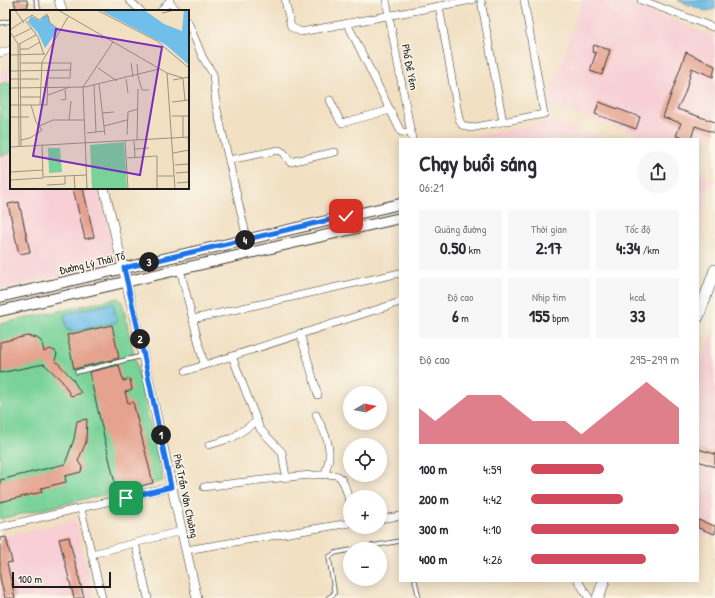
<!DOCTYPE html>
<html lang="vi">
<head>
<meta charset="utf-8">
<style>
  :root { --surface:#fff; --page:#f7f7f7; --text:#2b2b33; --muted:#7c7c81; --accent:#d1495b }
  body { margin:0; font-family:"Patrick Hand",sans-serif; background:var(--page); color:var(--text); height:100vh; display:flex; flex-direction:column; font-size:15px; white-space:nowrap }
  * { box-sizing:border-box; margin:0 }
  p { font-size:13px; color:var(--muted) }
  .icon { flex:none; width:22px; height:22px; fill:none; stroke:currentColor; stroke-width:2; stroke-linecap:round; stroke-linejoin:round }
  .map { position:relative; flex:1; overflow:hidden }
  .sheet { position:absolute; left:399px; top:138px; width:300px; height:444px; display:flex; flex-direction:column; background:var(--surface); border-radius:0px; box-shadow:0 2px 10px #0003 }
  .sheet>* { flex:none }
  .needle { width:26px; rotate:80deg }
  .tools { position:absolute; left:343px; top:386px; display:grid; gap:8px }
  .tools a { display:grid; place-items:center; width:44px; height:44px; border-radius:50%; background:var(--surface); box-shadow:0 2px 10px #0003; font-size:20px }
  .scale { position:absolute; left:12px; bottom:10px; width:99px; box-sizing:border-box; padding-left:4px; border:2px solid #1c1c1c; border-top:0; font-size:11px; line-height:14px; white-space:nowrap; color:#1c1c1c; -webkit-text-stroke:3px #fbf7ec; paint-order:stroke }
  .pin { position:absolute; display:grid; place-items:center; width:34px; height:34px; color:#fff; margin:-17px; border-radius:8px; box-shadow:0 2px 6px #0006 }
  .km { position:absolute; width:20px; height:20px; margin:-10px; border-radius:50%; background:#222; color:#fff; font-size:11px; line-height:20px; text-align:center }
  .round { display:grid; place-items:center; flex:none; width:42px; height:42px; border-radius:21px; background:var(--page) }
  .overview { display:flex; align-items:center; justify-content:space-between; height:68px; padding:0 20px }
  h1 { font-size:22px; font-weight:700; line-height:30px }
  .figures { display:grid; grid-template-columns:repeat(3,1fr); gap:6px; height:68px; padding:4px 20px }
  .figures div { display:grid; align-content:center; border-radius:0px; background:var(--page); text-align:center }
  .figures b { font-size:17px; font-weight:700 }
  .figures small { font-size:11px; font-weight:400 }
  .figures p { font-size:11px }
  .chart { height:112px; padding:8px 20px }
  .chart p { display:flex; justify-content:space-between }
  .chart svg { width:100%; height:72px; margin-top:4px; fill:var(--accent); opacity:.7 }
  ul { padding:0 20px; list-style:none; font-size:13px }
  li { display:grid; grid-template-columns:64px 48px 1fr; align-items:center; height:30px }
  li i { height:10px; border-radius:5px; background:var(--accent) }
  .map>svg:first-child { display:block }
</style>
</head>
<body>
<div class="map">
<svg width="715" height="598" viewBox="0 0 715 598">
  <rect width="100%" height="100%" fill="#fbf7ec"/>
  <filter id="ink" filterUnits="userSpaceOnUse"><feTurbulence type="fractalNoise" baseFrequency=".025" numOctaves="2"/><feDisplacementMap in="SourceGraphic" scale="8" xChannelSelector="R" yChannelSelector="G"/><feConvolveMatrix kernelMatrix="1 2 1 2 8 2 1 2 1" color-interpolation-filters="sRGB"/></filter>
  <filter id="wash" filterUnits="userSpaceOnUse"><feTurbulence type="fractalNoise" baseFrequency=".012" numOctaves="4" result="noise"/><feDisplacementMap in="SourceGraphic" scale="16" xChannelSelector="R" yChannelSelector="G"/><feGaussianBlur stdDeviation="0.9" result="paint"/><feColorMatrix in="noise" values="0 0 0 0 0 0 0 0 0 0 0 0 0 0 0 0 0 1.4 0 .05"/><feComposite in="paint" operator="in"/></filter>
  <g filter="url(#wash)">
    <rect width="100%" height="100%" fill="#f1e0c2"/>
    <g fill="#f7cfd4">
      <path d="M582 0H618L715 36V139L694 131 692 139H655L547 105Z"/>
      <path d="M11 68V188H99L116 262 0 290V70Z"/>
      <path d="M553 121 606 139H461Z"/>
      <path d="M698 173 713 179 698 225Z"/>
      <path d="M715 325V538L698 532V483L703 467 698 464V370Z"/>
      <path d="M72 521 76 523 94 598H0V537Z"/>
    </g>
    <g fill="#79d399" stroke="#4a785a">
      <path d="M11 82V153L0 156V84Z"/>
      <path d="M118 298 122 302 163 481 0 519V324Z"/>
    </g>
    <g fill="#6fbfea" stroke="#466e83">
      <path d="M677 0H715V9L706 11Z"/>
      <path d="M113 303 117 322 72 332 71 330H67L64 314Z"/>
    </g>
    <g id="blocks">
      <g fill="#e5a28e">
        <path d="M14 0H27L28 7 16 9Z"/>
        <path d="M594 45 610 50 602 75 590 71 596 53 592 52Z"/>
        <path d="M686 52 715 66 713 77 692 68 685 93 677 109 715 122V133L695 126 691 139 676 136 681 123 663 117Z"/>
        <path d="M599 102 640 117 636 129 595 114Z"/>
        <path d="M73 188H83L94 237 85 239Z"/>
        <path d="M19 202 30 252 19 254 8 204Z"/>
        <path d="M112 325 119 358 74 369 67 335Z"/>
        <path d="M27 336 37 338 42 342 44 352 50 349 55 351 57 354 55 360 72 378 81 393 71 396 62 381 44 364 0 373V342Z"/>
        <path d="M119 365 123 381 130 379 132 390 125 392 128 403 133 402 153 483 117 492 89 372Z"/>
        <path d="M87 419 86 442 78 461 82 467 81 472 65 476 66 482 41 488 42 492 0 502V480L65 464 74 439 77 421Z"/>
        <path d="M698 449 715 454V467L698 461Z"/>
        <path d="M698 520 715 526V534L698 528Z"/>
        <path d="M6 537 12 562 7 563 15 598H5L0 578V538Z"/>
        <path d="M69 537 70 542 84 598H74L59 539Z"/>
      </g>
    </g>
  </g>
  <g filter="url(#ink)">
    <use href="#blocks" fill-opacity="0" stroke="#3c3935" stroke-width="1"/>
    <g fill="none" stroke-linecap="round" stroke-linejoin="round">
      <g stroke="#3c3935" stroke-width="5">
        <g id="service">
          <path d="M36 0 39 11"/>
          <path d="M0 23 11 21"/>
          <path d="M77 372 142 356"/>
          <path d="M355 549 400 541"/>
          <path d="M415 581 419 598"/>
          <path d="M328 598 334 594V590L329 557 335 553 350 550"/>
        </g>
      </g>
      <g stroke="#3c3935" stroke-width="8">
        <g id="minor">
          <path d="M129 0 141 11"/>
          <path d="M285 0 291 27 301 32 472 0"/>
          <path d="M386 0 412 139"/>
          <path d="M481 0 503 122"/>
          <path d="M641 0 715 28"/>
          <path d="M169 2 178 11"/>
          <path d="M439 6 459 119 462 125 470 128 544 114 524 0"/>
          <path d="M161 11 170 0"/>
          <path d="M188 22 203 58 213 74 216 105 247 239"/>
          <path d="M347 23 401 132 411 133"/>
          <path d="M0 53 11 50"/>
          <path d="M330 100 340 121 342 123 390 110"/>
          <path d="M229 160 279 150 284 153 290 162 335 152"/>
          <path d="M180 269 204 364"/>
          <path d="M193 319 400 273"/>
          <path d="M300 333 318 395"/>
          <path d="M232 356 257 421 260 429 282 452 286 477"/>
          <path d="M186 371 400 302"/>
          <path d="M316 415C323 429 330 441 329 457 329 464 325 467 326 475"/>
          <path d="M209 445 232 438 257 421"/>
          <path d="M204 487C224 485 327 470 338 476 346 481 348 498 350 507"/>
          <path d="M81 509 102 598"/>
          <path d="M380 519 400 516"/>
          <path d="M0 527 171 487"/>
          <path d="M135 543 148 598"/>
          <path d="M186 550 350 523"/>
          <path d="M92 554 181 531"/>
          <path d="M578 581 589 598"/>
        </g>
      </g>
      <g stroke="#3c3935" stroke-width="10">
        <g id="tertiary">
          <path d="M59 0 62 11"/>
          <path d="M104 188C138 324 165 462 197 598"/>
        </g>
      </g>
      <g stroke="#3c3935" stroke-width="12">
        <g id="secondary">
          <path d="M0 297 400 204"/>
          <path d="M0 311 400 218"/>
        </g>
      </g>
      <g stroke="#3c3935" stroke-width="12">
        <g id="primary">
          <path d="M698 317 715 270"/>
          <path d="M598 598 604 581"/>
        </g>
      </g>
      <use href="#service" stroke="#fff" stroke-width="3.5"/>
      <use href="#minor" stroke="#fff" stroke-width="7"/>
      <use href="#tertiary" stroke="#fff" stroke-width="9"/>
      <use href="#secondary" stroke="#fff" stroke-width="10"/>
      <use href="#primary" stroke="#fff" stroke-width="11"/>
    </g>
  </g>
  <g fill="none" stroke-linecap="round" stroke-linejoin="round" filter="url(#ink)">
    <g stroke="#fff" stroke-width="8">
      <path id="route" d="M126 498 171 487 144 356 124 268 346 216"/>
    </g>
    <use href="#route" stroke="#1a73e8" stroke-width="5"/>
  </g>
  <g text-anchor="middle" stroke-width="3" stroke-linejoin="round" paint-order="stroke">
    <g font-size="11" fill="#1c1c1c" stroke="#fbf7ec">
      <text transform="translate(410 67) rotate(79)" y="4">Phố Đề Yêm</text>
      <text transform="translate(92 263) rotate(-13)" y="4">Đường Lý Thái Tổ</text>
      <text transform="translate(186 496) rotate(78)" y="4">Phố Trần Văn Chuông</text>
    </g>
  </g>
  <g transform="translate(10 10)">
    <rect width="179" height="179" fill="#f1e0c2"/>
    <path d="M114 132 117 179H82L80 135ZM38 138H50L52 162 39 163Z" fill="#79d399"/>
    <path d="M90 0H134L154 14 172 21 174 0H179V55L156 35ZM21 6 30 11 34 6H39V12L48 20 35 38 28 23 18 12Z" fill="#6fbfea"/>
    <path fill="none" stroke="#9c9280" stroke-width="1" d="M5 0 14 13M48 0 157 63 173 68M87 0 147 31 179 58M152 3 165 0M16 11 28 27 34 45M0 20 22 5 29 10 37 4 40 13 50 20M0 22 8 34M4 27 22 18M8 34 9 137M9 34 26 25M10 34 11 137M10 39H18L30 32M0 45 35 44M11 53H61L60 68H38M121 53 123 67M127 54 128 66M88 58 107 71M0 61 61 60M157 63 165 179M128 66 132 80H139M0 69H29M116 69 118 83M173 69 175 91M163 70 179 67M89 74 95 125M84 75 86 122M0 78 75 77 149 59M38 85 60 77M11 87H30M51 90 56 89 55 80M162 92 179 90M0 95H37L38 60M30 95 32 52 58 7M92 103 104 102M162 106H179M173 106V127M0 107H19M59 110 61 91M29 116 43 110H74M94 116 117 110M77 123 95 121M117 125 118 102 128 99M178 127 179 139M11 130 20 128 32 120 26 112 21 95M127 130 128 79M115 131 118 179M124 131 125 147M0 137 179 127M124 139 139 138M163 143 179 140M117 148 147 146V179M165 155 179 154M0 162 33 160M166 163 179 162M64 165 65 179M147 166H164M34 167 76 165M0 170 33 168 32 135M167 173 179 172M37 175 55 174V166M77 179 73 77 103 32"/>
    <path fill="#7b2cbf" fill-opacity="0.15" stroke="#7b2cbf" stroke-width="2" d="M46 19 152 37 130 165 23 146Z"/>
    <rect width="179" height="179" fill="none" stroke="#1c1c1c" stroke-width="2"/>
  </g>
</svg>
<div class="tools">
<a><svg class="needle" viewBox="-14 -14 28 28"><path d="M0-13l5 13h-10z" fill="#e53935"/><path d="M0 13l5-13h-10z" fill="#7c7c81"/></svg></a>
<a><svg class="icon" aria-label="locate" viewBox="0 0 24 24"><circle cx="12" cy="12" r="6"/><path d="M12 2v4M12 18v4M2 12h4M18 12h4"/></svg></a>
<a>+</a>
<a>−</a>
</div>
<div class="scale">100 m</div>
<div class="pin" style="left:126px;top:498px;background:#1e9e55"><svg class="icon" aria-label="arrive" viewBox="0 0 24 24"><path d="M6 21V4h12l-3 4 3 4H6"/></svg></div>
<div class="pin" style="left:346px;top:216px;background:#d93025"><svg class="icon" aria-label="check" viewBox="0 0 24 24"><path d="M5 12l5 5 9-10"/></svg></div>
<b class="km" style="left:161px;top:435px">1</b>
<b class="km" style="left:140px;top:339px">2</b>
<b class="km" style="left:149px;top:262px">3</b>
<b class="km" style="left:245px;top:240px">4</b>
<section class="sheet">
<div class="overview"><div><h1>Chạy buổi sáng</h1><p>06:21</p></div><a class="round"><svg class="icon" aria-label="share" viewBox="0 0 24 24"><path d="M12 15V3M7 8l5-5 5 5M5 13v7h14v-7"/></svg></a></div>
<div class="figures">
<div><p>Quãng đường</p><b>0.50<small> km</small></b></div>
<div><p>Thời gian</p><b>2:17</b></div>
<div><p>Tốc độ</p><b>4:34<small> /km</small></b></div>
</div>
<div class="figures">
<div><p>Độ cao</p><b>6<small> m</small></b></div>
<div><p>Nhịp tim</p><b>155<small> bpm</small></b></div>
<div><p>kcal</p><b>33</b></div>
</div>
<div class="chart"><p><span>Độ cao</span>295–299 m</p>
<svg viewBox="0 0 160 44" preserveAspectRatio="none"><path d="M0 44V22L10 30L20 22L30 14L40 14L50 14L60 22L70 30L80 30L90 30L100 38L110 30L120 22L130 14L140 6L150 14L160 22V44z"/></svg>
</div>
<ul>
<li><b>100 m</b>4:59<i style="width:49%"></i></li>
<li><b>200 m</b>4:42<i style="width:62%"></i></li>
<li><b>300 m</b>4:10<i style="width:100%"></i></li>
<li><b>400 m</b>4:26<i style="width:78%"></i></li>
</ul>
</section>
</div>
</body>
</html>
